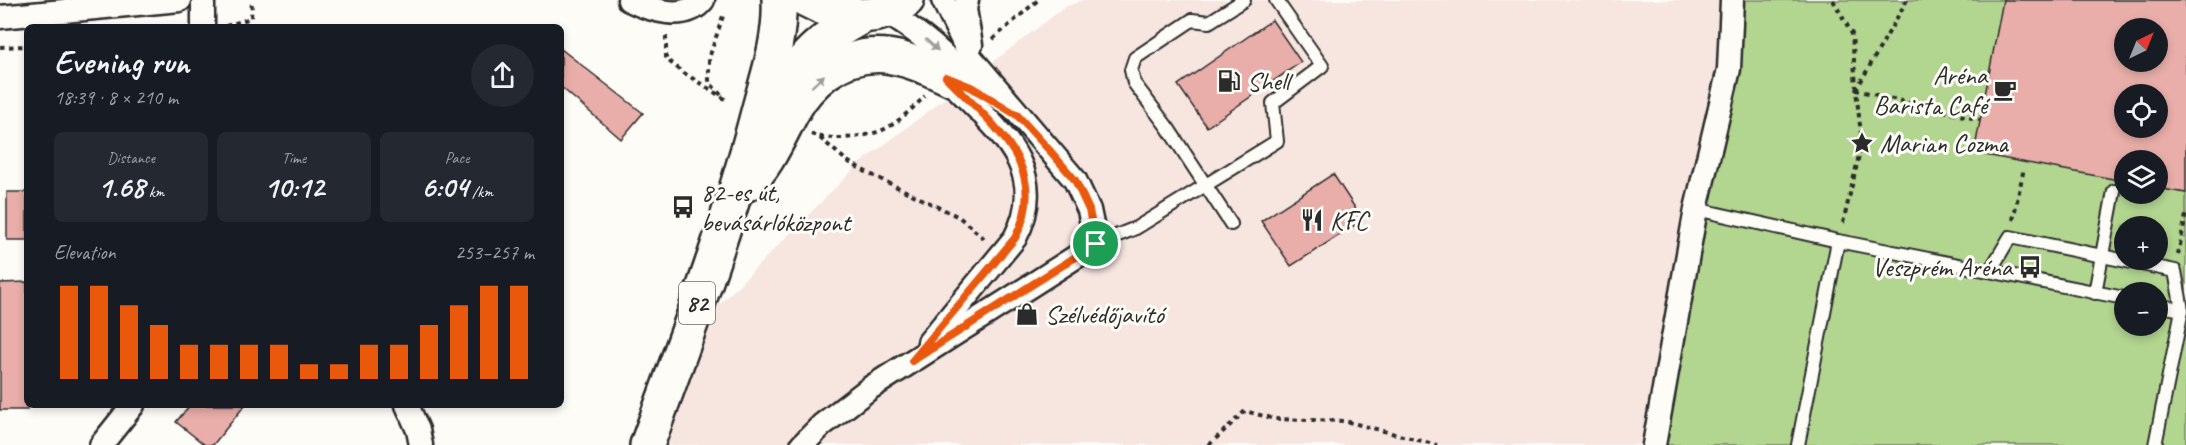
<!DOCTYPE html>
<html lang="en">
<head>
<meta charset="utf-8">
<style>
  :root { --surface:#171b24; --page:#242831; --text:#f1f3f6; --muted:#9ea1a6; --accent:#ea580c }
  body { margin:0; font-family:Caveat,sans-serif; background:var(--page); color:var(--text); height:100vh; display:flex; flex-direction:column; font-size:22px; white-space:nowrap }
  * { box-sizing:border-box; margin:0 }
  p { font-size:20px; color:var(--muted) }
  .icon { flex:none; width:33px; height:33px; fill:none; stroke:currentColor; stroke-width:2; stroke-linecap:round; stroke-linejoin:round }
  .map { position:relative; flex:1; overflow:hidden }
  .details { position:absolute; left:24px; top:24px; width:540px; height:384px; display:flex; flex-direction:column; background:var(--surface); border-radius:9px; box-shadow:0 3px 9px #0003 }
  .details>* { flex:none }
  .needle { width:39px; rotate:43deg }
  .tools { position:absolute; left:2114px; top:18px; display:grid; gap:12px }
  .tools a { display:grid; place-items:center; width:54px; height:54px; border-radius:50%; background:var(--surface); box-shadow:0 3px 9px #0003; font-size:30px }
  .pin { position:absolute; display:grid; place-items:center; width:51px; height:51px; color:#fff; margin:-26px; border:3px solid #fff; border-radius:50%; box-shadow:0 2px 6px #0007 }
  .round { display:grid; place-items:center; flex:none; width:63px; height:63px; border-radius:32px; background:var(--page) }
  .headline { display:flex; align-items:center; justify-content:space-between; height:102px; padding:0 30px }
  h1 { font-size:33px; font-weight:600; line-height:45px }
  .figures { display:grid; grid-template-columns:repeat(3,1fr); gap:9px; height:102px; padding:6px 30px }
  .figures div { display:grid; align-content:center; border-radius:9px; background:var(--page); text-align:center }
  .figures b { font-size:30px; font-weight:600 }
  .figures small { font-size:16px; font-weight:400 }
  .figures p { font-size:16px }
  .chart { height:168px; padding:12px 30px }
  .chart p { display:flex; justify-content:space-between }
  .chart svg { width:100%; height:108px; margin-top:6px; stroke:var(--accent); stroke-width:6 }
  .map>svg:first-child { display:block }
</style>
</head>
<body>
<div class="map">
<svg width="2186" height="445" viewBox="0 0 2186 445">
  <rect width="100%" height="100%" fill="#fdfcf7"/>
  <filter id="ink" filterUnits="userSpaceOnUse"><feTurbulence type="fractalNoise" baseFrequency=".0167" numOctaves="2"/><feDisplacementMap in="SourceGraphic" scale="12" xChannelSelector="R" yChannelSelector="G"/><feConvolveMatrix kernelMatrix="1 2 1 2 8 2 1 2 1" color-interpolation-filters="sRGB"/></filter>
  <g filter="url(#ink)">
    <path fill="#f7e5e0" d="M1083 0H1739L1659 445H663L713 311 859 164 1065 7Z"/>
    <path fill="#b2d590" stroke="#6e805e" stroke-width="1.5" fill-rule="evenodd" d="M1739 0H2186V445H1659ZM2124 28H2157V62H2124ZM2124 94H2157V128H2124ZM2124 160H2157V194H2124ZM2124 226H2157V260H2124ZM2124 292H2157V326H2124Z"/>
    <g fill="#e9aea9" stroke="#2b2b2b" stroke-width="1.5" fill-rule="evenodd">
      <path d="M2003 0H2186V193L2157 188V160H2124V181L1974 153ZM2124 28H2157V62H2124ZM2124 94H2157V128H2124Z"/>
      <path d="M1272 20 1301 62 1207 127 1178 85Z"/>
      <path d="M561 49 643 113 621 139 561 87Z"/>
      <path d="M1333 174 1363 220 1291 266 1261 221Z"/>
      <rect x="7" y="192" width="20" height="48"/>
      <path d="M27 282V410H0V283Z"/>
      <path d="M190 405H245L213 445H205L176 422Z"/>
    </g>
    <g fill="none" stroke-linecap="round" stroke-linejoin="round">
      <g stroke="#2b2b2b" stroke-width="16">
        <g id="lane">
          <path d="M1696 209 1838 241 2124 298"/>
          <path d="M1231 224 1168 128 1134 83 1131 70 1135 58 1192 20 1209 22 1244 0"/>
          <path d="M1096 244 1136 228 1277 141 1273 103 1322 66 1276 0"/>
          <path d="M1990 271 2010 237 2175 271 2182 310"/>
          <path d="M2095 293 2114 191"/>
          <path d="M1798 445 1838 241"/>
          <path d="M2155 445 2182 310 2157 305"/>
        </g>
      </g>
      <g stroke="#2b2b2b" stroke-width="27">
        <g id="street">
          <path d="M203 0V27"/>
          <path d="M629 0C649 10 686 22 703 0"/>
          <path d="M967 0 965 9 971 45"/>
          <path d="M885 12C916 30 945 52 967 81"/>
          <path d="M0 17 180 0"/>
          <path d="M929 342 1015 238C1052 168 995 128 951 82"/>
          <path d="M407 405 418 430 421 445"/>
          <path d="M101 445 133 405"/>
          <path d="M802 445 822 425 870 388 1096 244 1089 210 1075 180 971 58 943 0"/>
          <path d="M1654 445 1696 209 1729 69 1732 0"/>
        </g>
      </g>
      <g stroke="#2b2b2b" stroke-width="38">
        <g id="primary">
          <path d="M806 0C837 17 877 24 907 0"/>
          <path d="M778 104C799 56 819 40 864 16"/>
          <path d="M747 184C768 165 779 136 793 111 801 96 813 83 826 73 877 36 922 66 971 88"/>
          <path d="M647 445C686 337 728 227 757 116 767 77 781 40 779 0"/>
        </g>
      </g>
      <g stroke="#2b2b2b" stroke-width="4" stroke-dasharray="4.5 4.5" stroke-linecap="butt">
        <path d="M1833 0 1852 34 1856 87"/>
        <path d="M226 26 251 18 252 0"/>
        <path d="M666 36V59L684 73 725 99"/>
        <path d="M993 39 1038 0"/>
        <path d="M0 47 27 46"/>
        <path d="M1856 90 1907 0"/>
        <path d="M721 95 709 82V58L724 13"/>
        <path d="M811 134C830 141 861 138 880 131 896 125 913 108 925 96"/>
        <path d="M820 138 847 161 868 173 959 217 986 240"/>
        <path d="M2013 220 2024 168"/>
        <path d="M1843 223 1862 143 1856 90 1980 120"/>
        <path d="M2178 255 2186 215"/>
        <path d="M1209 445 1245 411 1275 419 1345 421 1437 445"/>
      </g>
      <use href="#lane" stroke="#fdfcf7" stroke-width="12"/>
      <use href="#street" stroke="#fdfcf7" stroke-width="22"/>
      <use href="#primary" stroke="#fdfcf7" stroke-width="33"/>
    </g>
    <defs><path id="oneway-solid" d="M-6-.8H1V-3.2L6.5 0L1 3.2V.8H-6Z" transform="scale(1.5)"/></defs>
    <g fill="#9e9e9b">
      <use href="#oneway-solid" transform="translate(932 45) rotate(42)"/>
      <use href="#oneway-solid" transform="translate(818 81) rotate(-43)"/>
    </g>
  </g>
  <g fill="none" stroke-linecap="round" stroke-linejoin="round" filter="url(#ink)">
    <g stroke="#fff" stroke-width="12">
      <path id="route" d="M946 77 971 87 1017 115 1051 152 1075 180 1089 210 1096 244 912 361 1015 238C1053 167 991 124 946 77Z"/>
    </g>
    <use href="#route" stroke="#ea580c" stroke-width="8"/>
  </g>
  <defs>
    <g id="fuel-bare" transform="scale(1.8)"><path d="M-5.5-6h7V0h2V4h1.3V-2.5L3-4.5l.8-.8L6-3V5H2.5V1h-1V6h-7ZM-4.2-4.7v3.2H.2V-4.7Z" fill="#2b2b2b" stroke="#fdfcf7" stroke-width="2.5" paint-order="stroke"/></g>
    <g id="cafe-bare" transform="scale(1.8)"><path d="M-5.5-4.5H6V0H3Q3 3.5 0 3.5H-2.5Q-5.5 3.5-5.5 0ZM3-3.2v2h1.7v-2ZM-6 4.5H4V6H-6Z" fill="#2b2b2b" stroke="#fdfcf7" stroke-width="2.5" paint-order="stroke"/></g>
    <g id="sight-bare" transform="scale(1.8)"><path d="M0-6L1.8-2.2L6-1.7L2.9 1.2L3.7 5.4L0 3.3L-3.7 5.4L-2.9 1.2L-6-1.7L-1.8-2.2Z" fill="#2b2b2b" stroke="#fdfcf7" stroke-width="2.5" paint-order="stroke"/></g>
    <g id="bus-bare" transform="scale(1.8)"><path d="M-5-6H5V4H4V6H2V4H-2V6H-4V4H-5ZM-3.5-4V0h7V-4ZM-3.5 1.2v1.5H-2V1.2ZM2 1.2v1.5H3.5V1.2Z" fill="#2b2b2b" stroke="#fdfcf7" stroke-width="2.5" paint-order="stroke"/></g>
    <g id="restaurant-bare" transform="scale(1.8)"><path d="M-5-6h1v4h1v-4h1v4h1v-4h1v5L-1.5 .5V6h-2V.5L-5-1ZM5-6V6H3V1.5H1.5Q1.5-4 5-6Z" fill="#2b2b2b" stroke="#fdfcf7" stroke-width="2.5" paint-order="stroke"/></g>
    <g id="shop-bare" transform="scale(1.8)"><path d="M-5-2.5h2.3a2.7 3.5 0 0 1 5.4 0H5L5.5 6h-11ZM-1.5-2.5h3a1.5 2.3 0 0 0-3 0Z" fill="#2b2b2b" stroke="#fdfcf7" stroke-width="2.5" paint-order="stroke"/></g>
  </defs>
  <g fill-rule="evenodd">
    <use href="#fuel-bare" x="1229" y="81"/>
    <use href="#cafe-bare" x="2005" y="90"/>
    <use href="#sight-bare" x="1862" y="143"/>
    <use href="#bus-bare" x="683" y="207"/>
    <use href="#restaurant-bare" x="1312" y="220"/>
    <use href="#bus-bare" x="2030" y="267"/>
    <use href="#shop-bare" x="1027" y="314"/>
  </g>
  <g text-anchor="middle" stroke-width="6" stroke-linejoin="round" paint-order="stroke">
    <rect fill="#fdfcf7" stroke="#6a6a68" stroke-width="1.5" x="679" y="282" width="36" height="42" rx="4.5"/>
    <g font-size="24" font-weight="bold" fill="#2b2b2b">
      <text x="697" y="311">82</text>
    </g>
    <g font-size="26" fill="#2b2b2b" stroke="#fdfcf7" text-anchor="start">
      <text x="1987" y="84" text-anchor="end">Aréna<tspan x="1987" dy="30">Barista Café</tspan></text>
      <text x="1247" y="90">Shell</text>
      <text x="1880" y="152">Marian Cozma</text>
      <text x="701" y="201">82-es út,<tspan x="701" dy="30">bevásárlóközpont</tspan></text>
      <text x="1330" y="229">KFC</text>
      <text x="2012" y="276" text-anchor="end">Veszprém Aréna</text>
      <text x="1045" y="323">Szélvédőjavító</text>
    </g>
  </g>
</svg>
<div class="tools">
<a><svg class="needle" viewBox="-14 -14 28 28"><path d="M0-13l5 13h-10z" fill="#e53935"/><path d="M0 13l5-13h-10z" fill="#9ea1a6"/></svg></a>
<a><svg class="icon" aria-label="locate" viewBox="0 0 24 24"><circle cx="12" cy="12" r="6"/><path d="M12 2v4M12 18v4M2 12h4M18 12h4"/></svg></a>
<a><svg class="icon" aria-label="layers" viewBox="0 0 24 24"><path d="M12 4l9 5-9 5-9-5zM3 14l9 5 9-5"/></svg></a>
<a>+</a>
<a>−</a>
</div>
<div class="pin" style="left:1096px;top:244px;background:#1e9e55"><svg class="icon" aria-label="arrive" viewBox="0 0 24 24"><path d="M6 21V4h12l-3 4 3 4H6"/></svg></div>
<section class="details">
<div class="headline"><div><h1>Evening run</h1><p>18:39 · 8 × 210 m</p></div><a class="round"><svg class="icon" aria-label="share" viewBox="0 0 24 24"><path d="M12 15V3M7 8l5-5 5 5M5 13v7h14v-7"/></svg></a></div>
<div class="figures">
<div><p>Distance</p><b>1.68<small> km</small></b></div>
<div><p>Time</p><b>10:12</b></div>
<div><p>Pace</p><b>6:04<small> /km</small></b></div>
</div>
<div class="chart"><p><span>Elevation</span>253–257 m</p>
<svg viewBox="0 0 160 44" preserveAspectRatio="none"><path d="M5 44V6M15 44V6M25 44V14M35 44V22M45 44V30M55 44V30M65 44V30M75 44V30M85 44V38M95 44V38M105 44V30M115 44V30M125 44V22M135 44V14M145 44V6M155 44V6"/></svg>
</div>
</section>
</div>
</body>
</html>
